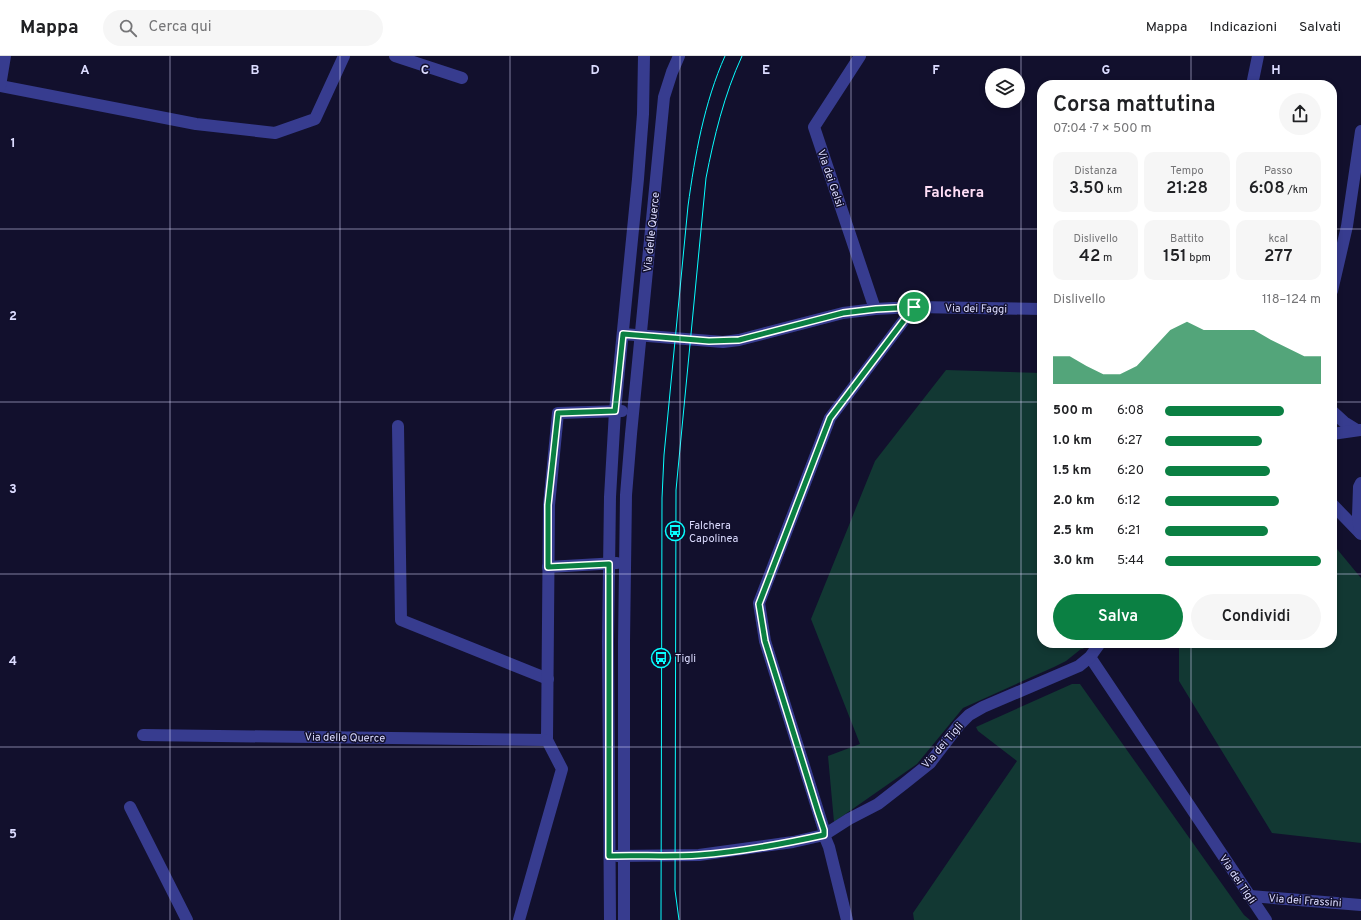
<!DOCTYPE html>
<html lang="it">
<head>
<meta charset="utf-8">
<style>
  :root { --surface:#fff; --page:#f6f6f6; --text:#202124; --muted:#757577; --line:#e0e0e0; --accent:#0b8043 }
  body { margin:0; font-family:Overpass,sans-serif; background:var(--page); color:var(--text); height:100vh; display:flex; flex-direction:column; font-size:15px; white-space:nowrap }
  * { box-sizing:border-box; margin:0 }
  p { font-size:13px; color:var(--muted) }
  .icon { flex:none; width:22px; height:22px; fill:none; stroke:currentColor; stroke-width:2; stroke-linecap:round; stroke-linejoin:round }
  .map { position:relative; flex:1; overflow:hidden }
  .details { position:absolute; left:1037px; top:24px; width:300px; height:568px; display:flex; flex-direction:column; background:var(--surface); border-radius:16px; box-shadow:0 2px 6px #0003 }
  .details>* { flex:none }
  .tools { position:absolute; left:985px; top:12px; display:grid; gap:8px }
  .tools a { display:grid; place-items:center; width:40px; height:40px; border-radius:50%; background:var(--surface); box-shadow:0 2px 6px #0003; font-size:20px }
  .pin { position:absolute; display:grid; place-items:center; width:34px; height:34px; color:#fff; margin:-17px; border:2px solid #fff; border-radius:50%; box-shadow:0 1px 4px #0007 }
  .round { display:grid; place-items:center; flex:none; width:42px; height:42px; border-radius:21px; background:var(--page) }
  .headline { display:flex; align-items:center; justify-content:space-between; height:68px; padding:0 16px }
  h1 { font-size:22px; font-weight:600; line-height:30px }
  .metrics { display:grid; grid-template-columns:repeat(3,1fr); gap:6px; height:68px; padding:4px 16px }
  .metrics div { display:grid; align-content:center; border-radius:10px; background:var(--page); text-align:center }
  .metrics b { font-size:17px; font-weight:600 }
  .metrics small { font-size:11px; font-weight:400 }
  .metrics p { font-size:11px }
  .chart { height:112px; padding:8px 16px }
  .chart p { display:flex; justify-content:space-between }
  .chart svg { width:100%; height:72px; margin-top:4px; fill:var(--accent); opacity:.7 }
  .primary-button { display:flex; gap:8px; margin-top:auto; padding:8px 16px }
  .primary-button a { flex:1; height:46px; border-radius:24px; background:var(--accent); color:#fff; font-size:16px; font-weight:600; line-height:46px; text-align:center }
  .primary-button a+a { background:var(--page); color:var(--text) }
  ul { padding:0 16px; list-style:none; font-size:13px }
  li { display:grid; grid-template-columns:64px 48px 1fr; align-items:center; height:30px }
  li i { height:10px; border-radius:5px; background:var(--accent) }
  header { display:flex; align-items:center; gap:24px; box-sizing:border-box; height:56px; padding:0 20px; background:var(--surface); border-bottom:1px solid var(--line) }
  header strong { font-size:19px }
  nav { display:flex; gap:22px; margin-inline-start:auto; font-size:14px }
  .search { width:280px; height:36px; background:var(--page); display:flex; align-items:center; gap:10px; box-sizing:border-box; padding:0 14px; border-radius:22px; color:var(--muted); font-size:15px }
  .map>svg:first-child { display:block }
</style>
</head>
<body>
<header>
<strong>Mappa</strong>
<div class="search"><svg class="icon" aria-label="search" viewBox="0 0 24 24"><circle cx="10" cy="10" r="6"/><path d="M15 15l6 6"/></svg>Cerca qui</div>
<nav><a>Mappa</a><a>Indicazioni</a><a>Salvati</a></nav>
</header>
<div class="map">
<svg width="1361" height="864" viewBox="0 0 1361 864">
  <rect width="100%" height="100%" fill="#12102d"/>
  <g fill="#123833">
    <path d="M946 314 1042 317V587H1088L1083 593H1081L1066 605 1054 611 963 652 917 708 834 766 828 700 860 688 811 563 875 405Z"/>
    <path d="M1332 487 1361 522V787L1272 777 1179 625V587H1332Z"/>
    <path d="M1072 628H1080L1244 859 1250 864H914L913 857 1017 705 978 675 976 671Z"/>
  </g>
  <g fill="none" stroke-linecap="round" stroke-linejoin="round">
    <g stroke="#373c8f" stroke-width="12">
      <path d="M395 0 462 22"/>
      <path d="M0 30 196 68 275 77 315 63 344 0"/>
    </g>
    <g stroke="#373c8f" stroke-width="12">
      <path d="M860 0 814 71 875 253"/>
      <path d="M1252 29 1258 0"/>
      <path d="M0 30 5 0"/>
      <path d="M1332 235 1347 170 1361 75"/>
      <path d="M623 278 723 286 739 284 843 257 875 253 914 251 1042 253"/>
      <path d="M1332 355 1344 366 1357 374"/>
      <path d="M398 370 401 564 548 623"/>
      <path d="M1332 378 1360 374"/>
      <path d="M1332 448 1361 478"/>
      <path d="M1360 477 1358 460 1359 431 1361 427"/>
      <path d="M548 511 617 507"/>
      <path d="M1090 601 1266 864"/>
      <path d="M143 679 547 684 549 449 558 357 622 355"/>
      <path d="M130 751 187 864"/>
      <path d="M617 800 699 799 793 786 824 779 849 763 878 748 905 727 930 707 959 669 969 659 983 651 1079 610 1090 601 1100 587"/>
      <path d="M1250 840 1361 849"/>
      <path d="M519 864 562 713 547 684"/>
      <path d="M610 864 608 585 610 441 615 355 638 123 643 58 644 0"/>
      <path d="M624 864V586L626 439 631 378 664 41 672 16 679 0"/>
      <path d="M847 864 829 791 824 779V774L765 585 759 547 830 362 914 251"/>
    </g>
    <g stroke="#08feff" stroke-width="1">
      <path d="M661 864 662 442 664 399 688 150C695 99 704 47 725 0"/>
      <path d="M679 864 675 834 676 434 706 122C714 81 724 39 742 0"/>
    </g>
  </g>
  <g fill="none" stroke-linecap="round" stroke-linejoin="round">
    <g stroke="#fff" stroke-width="8">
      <path id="route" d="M914 251 830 362 759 548 765 585 818 756 824 774V779C783 788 741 796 699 799 669 801 639 799 609 800V508L548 511V449L558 357 615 355 623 278 709 285 739 284 843 257 876 253Z"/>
    </g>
    <use href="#route" stroke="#0b8043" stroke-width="5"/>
  </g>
  <path fill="none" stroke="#dcdcff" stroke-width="1" stroke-opacity="0.55" d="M170 0V864M340 0V864M510 0V864M680 0V864M851 0V864M1021 0V864M1191 0V29M0 173H1042M1332 173H1361M0 346H1042M1332 346H1361M0 518H1042M1332 518H1361M1191 587V864M0 691H1361"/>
  <defs>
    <g id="bus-ring" transform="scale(1)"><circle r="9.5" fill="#12102d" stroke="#08feff" stroke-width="1.5"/><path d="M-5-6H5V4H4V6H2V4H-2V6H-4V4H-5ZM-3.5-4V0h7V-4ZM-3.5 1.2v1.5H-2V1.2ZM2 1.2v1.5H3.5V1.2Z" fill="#08feff"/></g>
  </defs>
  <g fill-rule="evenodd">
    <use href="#bus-ring" x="675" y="475"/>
    <use href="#bus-ring" x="661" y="602"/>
  </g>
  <g text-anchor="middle" stroke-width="3" stroke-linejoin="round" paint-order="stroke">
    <g font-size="11" fill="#dcdcff" stroke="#12102d">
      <text transform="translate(831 122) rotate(71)" y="4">Via dei Gelsi</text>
      <text transform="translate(651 176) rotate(-84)" y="4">Via delle Querce</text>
      <text transform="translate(976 252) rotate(1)" y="4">Via dei Faggi</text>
      <text transform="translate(345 681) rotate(1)" y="4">Via delle Querce</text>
      <text transform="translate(942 689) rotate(-49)" y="4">Via dei Tigli</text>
      <text transform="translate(1238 823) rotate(56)" y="4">Via dei Tigli</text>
      <text transform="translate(1305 844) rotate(4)" y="4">Via dei Frassini</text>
    </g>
    <g font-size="11" fill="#dcdcff" stroke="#12102d" text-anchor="start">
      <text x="689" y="473">Falchera<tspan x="689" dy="13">Capolinea</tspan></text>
      <text x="675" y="606">Tigli</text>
    </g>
    <g font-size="15" font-weight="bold" fill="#ffdef6" stroke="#12102d">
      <text x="954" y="141">Falchera</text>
    </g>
  </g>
  <g font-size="13" text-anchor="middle" font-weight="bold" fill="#dcdcff" stroke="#12102d" stroke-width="3" stroke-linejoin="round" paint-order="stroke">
    <text x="85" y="18">A</text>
    <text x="255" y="18">B</text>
    <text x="425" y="18">C</text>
    <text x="595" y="18">D</text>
    <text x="766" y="18">E</text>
    <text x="936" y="18">F</text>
    <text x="1106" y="18">G</text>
    <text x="1276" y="18">H</text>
    <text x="13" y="91">1</text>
    <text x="13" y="264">2</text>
    <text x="13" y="437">3</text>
    <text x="13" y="609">4</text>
    <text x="13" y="782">5</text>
  </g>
</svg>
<div class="tools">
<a><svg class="icon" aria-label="layers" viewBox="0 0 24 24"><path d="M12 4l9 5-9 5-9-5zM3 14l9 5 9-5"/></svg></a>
</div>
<div class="pin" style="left:914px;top:251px;background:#1e9e55"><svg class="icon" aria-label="arrive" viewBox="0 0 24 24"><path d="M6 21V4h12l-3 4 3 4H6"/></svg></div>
<section class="details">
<div class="headline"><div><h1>Corsa mattutina</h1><p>07:04 · 7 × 500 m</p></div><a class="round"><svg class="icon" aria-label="share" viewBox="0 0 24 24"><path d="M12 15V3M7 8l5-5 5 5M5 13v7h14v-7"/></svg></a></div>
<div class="metrics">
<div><p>Distanza</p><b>3.50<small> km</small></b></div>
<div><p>Tempo</p><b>21:28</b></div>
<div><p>Passo</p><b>6:08<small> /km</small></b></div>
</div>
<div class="metrics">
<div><p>Dislivello</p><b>42<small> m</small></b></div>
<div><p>Battito</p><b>151<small> bpm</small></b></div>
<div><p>kcal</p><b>277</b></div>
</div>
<div class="chart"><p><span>Dislivello</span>118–124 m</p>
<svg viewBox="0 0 160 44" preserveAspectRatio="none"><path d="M0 44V27L10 27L20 33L30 38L40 38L50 33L60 22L70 11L80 6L90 11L100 11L110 11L120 11L130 17L140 22L150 27L160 27V44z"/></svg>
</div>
<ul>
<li><b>500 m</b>6:08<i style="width:76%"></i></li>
<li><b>1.0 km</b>6:27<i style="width:62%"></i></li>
<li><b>1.5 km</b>6:20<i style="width:67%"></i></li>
<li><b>2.0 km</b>6:12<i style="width:73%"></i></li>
<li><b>2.5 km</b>6:21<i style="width:66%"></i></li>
<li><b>3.0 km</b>5:44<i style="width:100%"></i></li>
</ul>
<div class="primary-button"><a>Salva</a><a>Condividi</a></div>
</section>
</div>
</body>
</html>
